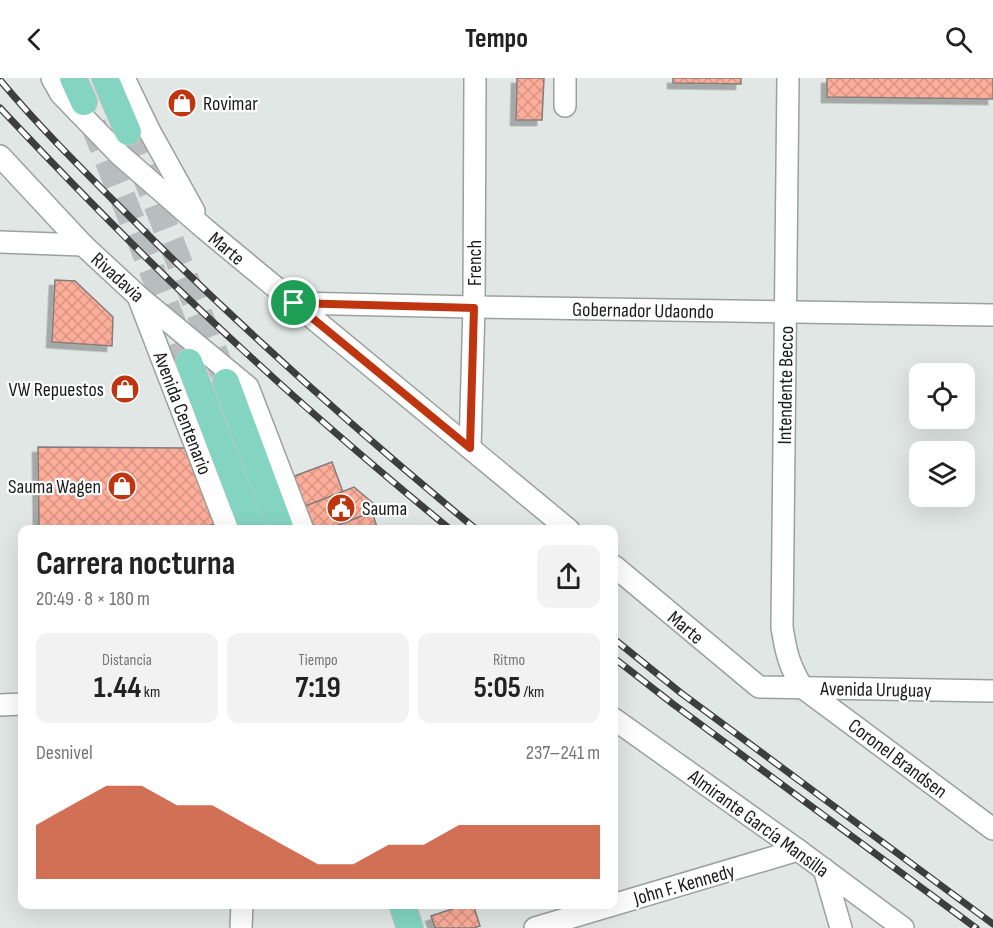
<!DOCTYPE html>
<html lang="es">
<head>
<meta charset="utf-8">
<style>
  :root { --surface:#fff; --page:#f2f2f2; --text:#222; --muted:#767676; --accent:#bf350f }
  body { margin:0; font-family:"Sofia Sans Condensed",sans-serif; background:var(--page); color:var(--text); height:100vh; display:flex; flex-direction:column; font-size:22px; white-space:nowrap }
  * { box-sizing:border-box; margin:0 }
  p { font-size:20px; color:var(--muted) }
  .icon { flex:none; width:33px; height:33px; fill:none; stroke:currentColor; stroke-width:2; stroke-linecap:round; stroke-linejoin:round }
  .map { position:relative; flex:1; overflow:hidden }
  .side { position:absolute; left:18px; top:447px; width:600px; height:384px; display:flex; flex-direction:column; background:var(--surface); border-radius:12px; box-shadow:0 6px 24px #0002 }
  .side>* { flex:none }
  .buttons { position:absolute; left:909px; top:285px; display:grid; gap:12px }
  .buttons a { display:grid; place-items:center; width:66px; height:66px; border-radius:12px; background:var(--surface); box-shadow:0 6px 24px #0002; font-size:30px }
  .pin { position:absolute; display:grid; place-items:center; width:51px; height:51px; color:#fff; margin:-26px; border:3px solid #fff; border-radius:50%; box-shadow:0 2px 6px #0007 }
  .round { display:grid; place-items:center; flex:none; width:63px; height:63px; border-radius:12px; background:var(--page) }
  .summary { display:flex; align-items:center; justify-content:space-between; height:102px; padding:0 18px }
  h1 { font-size:33px; font-weight:700; line-height:45px }
  .stats { display:grid; grid-template-columns:repeat(3,1fr); gap:9px; height:102px; padding:6px 18px }
  .stats div { display:grid; align-content:center; border-radius:12px; background:var(--page); text-align:center }
  .stats b { font-size:30px; font-weight:700 }
  .stats small { font-size:16px; font-weight:400 }
  .stats p { font-size:16px }
  .chart { height:168px; padding:12px 18px }
  .chart p { display:flex; justify-content:space-between }
  .chart svg { width:100%; height:108px; margin-top:6px; fill:var(--accent); opacity:.7 }
  header { display:flex; justify-content:space-between; align-items:center; height:78px; padding:0 18px; background:var(--surface); font-size:27px; font-weight:700 }
  .map>svg:first-child { display:block }
</style>
</head>
<body>
<header><svg class="icon" aria-label="back" viewBox="0 0 24 24"><path d="M15 5l-7 7 7 7"/></svg>Tempo<svg class="icon" aria-label="search" viewBox="0 0 24 24"><circle cx="10" cy="10" r="6"/><path d="M15 15l6 6"/></svg></header>
<div class="map">
<svg width="993" height="850" viewBox="0 0 993 850">
  <defs>
    <pattern id="building-cross-hatch" width="8" height="8" patternUnits="userSpaceOnUse" patternTransform="scale(1.5)"><rect width="8" height="8" fill="#fdad99"/><path d="M0 0l8 8M0 8l8-8" fill="none" stroke="#d89483"/></pattern>
    <filter id="shadow"><feDropShadow dx="-5.5" dy="5.5" stdDeviation="0" flood-color="#0004"/></filter>
  </defs>
  <rect width="100%" height="100%" fill="#e0e7e5"/>
  <g fill="url(#building-cross-hatch)" stroke="#847d7c" stroke-width="1.5" filter="url(#shadow)">
    <path d="M517 0H544L542 42H516Z"/>
    <path d="M673 0H741V6L673 5Z"/>
    <path d="M827 0H993V21L827 19Z"/>
    <path d="M55 202 75 203 113 239 112 268 52 264Z"/>
    <path d="M38 369 189 370 219 445 210 447 211 452H39Z"/>
    <path d="M332 384 343 414 303 429 292 399Z"/>
    <path d="M354 409 380 431 326 452H312L303 429Z"/>
    <path d="M372 434 378 452H326Z"/>
    <path d="M467 826H473L480 848 473 850H435L431 838Z"/>
  </g>
  <g fill="none" stroke-linecap="round" stroke-linejoin="round">
    <g stroke="#b8bebd" stroke-width="26" stroke-dasharray="26 13" stroke-linecap="butt">
      <path d="M93 46 189 284"/>
      <path d="M128 54 224 298"/>
    </g>
    <g stroke="#9aa19e" stroke-width="24">
      <g id="minor">
        <path d="M52 0 61 16 119 76 205 151 569 452"/>
        <path d="M124 0 149 52 194 133"/>
        <path d="M788 0 782 549C786 575 789 587 802 609L993 751"/>
        <path d="M565 28V0"/>
        <path d="M0 78 83 167 138 218 248 309 303 452"/>
        <path d="M0 164 83 167"/>
        <path d="M139 221 228 452"/>
        <path d="M294 225 474 229 993 237"/>
        <path d="M470 370 474 229 475 0"/>
        <path d="M614 488 759 609 993 613"/>
        <path d="M0 627 22 626"/>
        <path d="M614 641 798 772 903 850"/>
        <path d="M824 791 841 850"/>
        <path d="M241 850 242 826"/>
        <path d="M535 850 798 772"/>
      </g>
    </g>
    <g stroke="#c3c4c4" stroke-width="28">
      <g id="major">
        <path d="M73 0 84 24"/>
        <path d="M105 0 128 54"/>
        <path d="M189 284 253 452"/>
        <path d="M226 304 281 452"/>
        <path d="M402 826 410 850"/>
      </g>
    </g>
    <use href="#minor" stroke="#fff" stroke-width="21"/>
    <use href="#major" stroke="#83d5c2" stroke-width="26"/>
    <g stroke="#3c3f3e" stroke-width="7">
      <g id="rail">
        <path d="M0 2C41 51 87 96 132 141 241 250 357 353 477 452"/>
        <path d="M0 30C82 117 166 202 255 283 318 341 384 397 451 452"/>
        <path d="M614 561 681 615 993 846"/>
        <path d="M614 580 673 626 976 850"/>
      </g>
    </g>
    <use href="#rail" stroke="#fff" stroke-width="4.5" stroke-dasharray="14" stroke-linecap="butt"/>
  </g>
  <g fill="none" stroke-linecap="round" stroke-linejoin="round">
    <g stroke="#fff" stroke-width="12">
      <path id="route" d="M294 225 474 230 470 370Z"/>
    </g>
    <use href="#route" stroke="#bf350f" stroke-width="8"/>
  </g>
  <defs>
    <g id="shop-disc" transform="scale(1.5)"><circle r="9.5" fill="#bf350f" stroke="#fff"/><path d="M-5-2.5h2.3a2.7 3.5 0 0 1 5.4 0H5L5.5 6h-11ZM-1.5-2.5h3a1.5 2.3 0 0 0-3 0Z" fill="#fff"/></g>
    <g id="civic-disc" transform="scale(1.5)"><circle r="9.5" fill="#bf350f" stroke="#fff"/><path d="M-.6-6.5H3V-4.5H.6V-3L4-1V1h2V6H-6V1h2V-1L-.6-3ZM-1.2 2.5V6h2.4V2.5Z" fill="#fff"/></g>
  </defs>
  <g fill-rule="evenodd">
    <use href="#shop-disc" x="182" y="25"/>
    <use href="#shop-disc" x="125" y="311"/>
    <use href="#shop-disc" x="122" y="408"/>
    <use href="#civic-disc" x="341" y="430"/>
  </g>
  <g text-anchor="middle" stroke-width="4.5" stroke-linejoin="round" paint-order="stroke">
    <g font-size="20" fill="#1a1c1b" stroke="#fff" text-anchor="start">
      <text x="203" y="32">Rovimar</text>
      <text x="104" y="318" text-anchor="end">VW Repuestos</text>
      <text x="101" y="415" text-anchor="end">Sauma Wagen</text>
      <text x="362" y="437">Sauma</text>
    </g>
    <g font-size="20" fill="#1a1c1b" stroke="#fff">
      <text transform="translate(227 170) rotate(40)" y="7">Marte</text>
      <text transform="translate(474 185) rotate(-90)" y="7">French</text>
      <text transform="translate(118 199) rotate(42)" y="7">Rivadavia</text>
      <text transform="translate(643 232) rotate(1)" y="7">Gobernador Udaondo</text>
      <text transform="translate(785 307) rotate(-89)" y="7">Intendente Becco</text>
      <text transform="translate(183 335) rotate(69)" y="7">Avenida Centenario</text>
      <text transform="translate(686 549) rotate(40)" y="7">Marte</text>
      <text transform="translate(876 611) rotate(1)" y="7">Avenida Uruguay</text>
      <text transform="translate(898 680) rotate(37)" y="7">Coronel Brandsen</text>
      <text transform="translate(759 745) rotate(36)" y="7">Almirante García Mansilla</text>
      <text transform="translate(684 806) rotate(-16)" y="7">John F. Kennedy</text>
    </g>
  </g>
</svg>
<div class="buttons">
<a><svg class="icon" aria-label="locate" viewBox="0 0 24 24"><circle cx="12" cy="12" r="6"/><path d="M12 2v4M12 18v4M2 12h4M18 12h4"/></svg></a>
<a><svg class="icon" aria-label="layers" viewBox="0 0 24 24"><path d="M12 4l9 5-9 5-9-5zM3 14l9 5 9-5"/></svg></a>
</div>
<div class="pin" style="left:294px;top:225px;background:#1e9e55"><svg class="icon" aria-label="arrive" viewBox="0 0 24 24"><path d="M6 21V4h12l-3 4 3 4H6"/></svg></div>
<section class="side">
<div class="summary"><div><h1>Carrera nocturna</h1><p>20:49 · 8 × 180 m</p></div><a class="round"><svg class="icon" aria-label="share" viewBox="0 0 24 24"><path d="M12 15V3M7 8l5-5 5 5M5 13v7h14v-7"/></svg></a></div>
<div class="stats">
<div><p>Distancia</p><b>1.44<small> km</small></b></div>
<div><p>Tiempo</p><b>7:19</b></div>
<div><p>Ritmo</p><b>5:05<small> /km</small></b></div>
</div>
<div class="chart"><p><span>Desnivel</span>237–241 m</p>
<svg viewBox="0 0 160 44" preserveAspectRatio="none"><path d="M0 44V22L10 14L20 6L30 6L40 14L50 14L60 22L70 30L80 38L90 38L100 30L110 30L120 22L130 22L140 22L150 22L160 22V44z"/></svg>
</div>
</section>
</div>
</body>
</html>
